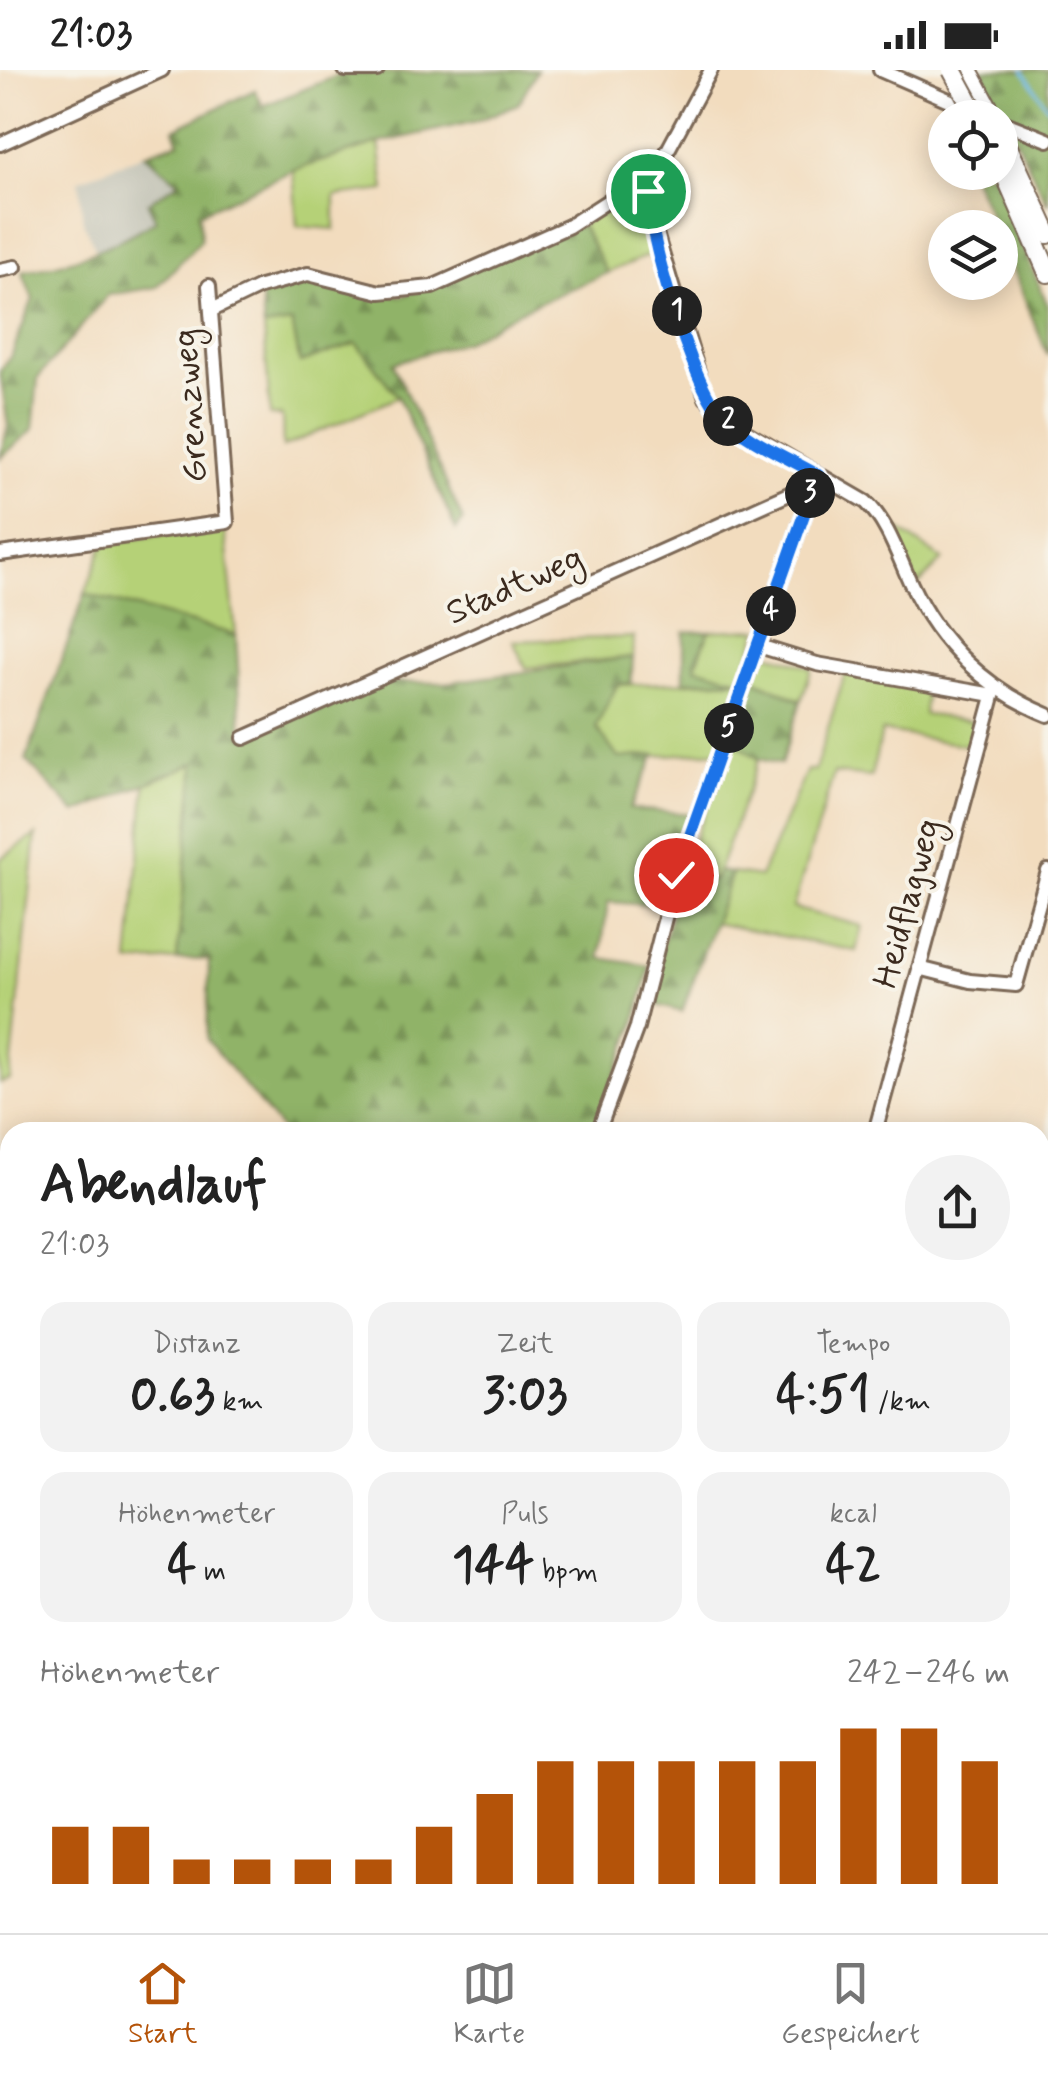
<!DOCTYPE html>
<html lang="de">
<head>
<meta charset="utf-8">
<style>
  :root { --surface:#fff; --page:#f2f2f2; --text:#222; --muted:#767676; --line:#e0e0e0; --accent:#b45309 }
  body { margin:0; font-family:Mynerve,sans-serif; background:var(--page); color:var(--text); height:100vh; display:flex; flex-direction:column; font-size:38px; white-space:nowrap }
  * { box-sizing:border-box; margin:0 }
  p { font-size:32px; color:var(--muted) }
  .icon { flex:none; width:55px; height:55px; fill:none; stroke:currentColor; stroke-width:2; stroke-linecap:round; stroke-linejoin:round }
  .map { position:relative; flex:1; overflow:hidden }
  .drawer { position:absolute; left:0px; top:1052px; width:1050px; height:812px; display:flex; flex-direction:column; background:var(--surface); border-radius:30px 30px 0 0; box-shadow:0 5px 25px #0003 }
  .drawer>* { flex:none }
  .controls { position:absolute; left:928px; top:30px; display:grid; gap:20px }
  .controls a { display:grid; place-items:center; width:90px; height:90px; border-radius:50%; background:var(--surface); box-shadow:0 5px 25px #0003; font-size:50px }
  .pin { position:absolute; display:grid; place-items:center; width:85px; height:85px; color:#fff; margin:-42px; border:5px solid #fff; border-radius:50%; box-shadow:0 2px 10px #0007 }
  .km { position:absolute; width:50px; height:50px; margin:-25px; border-radius:50%; background:#222; color:#fff; font-size:28px; line-height:50px; text-align:center }
  .round { display:grid; place-items:center; flex:none; width:105px; height:105px; border-radius:52px; background:var(--page) }
  .overview { display:flex; align-items:center; justify-content:space-between; height:170px; padding:0 40px }
  h1 { font-size:55px; font-weight:800; line-height:75px }
  .metrics { display:grid; grid-template-columns:repeat(3,1fr); gap:15px; height:170px; padding:10px 40px }
  .metrics div { display:grid; align-content:center; border-radius:25px; background:var(--page); text-align:center }
  .metrics b { font-size:50px; font-weight:800 }
  .metrics small { font-size:28px; font-weight:400 }
  .metrics p { font-size:28px }
  .chart { height:280px; padding:20px 40px }
  .chart p { display:flex; justify-content:space-between }
  .chart svg { width:100%; height:180px; margin-top:10px; stroke:var(--accent); stroke-width:6 }
  .status { display:flex; justify-content:space-between; align-items:center; height:70px; padding:0 50px; background:var(--surface); direction:ltr }
  .status svg { height:28px; fill:currentColor }
  .tab-bar { display:flex; justify-content:space-around; align-items:center; height:140px; border-top:2px solid var(--line); background:var(--surface); font-size:28px; color:var(--muted) }
  .tab-bar a { display:grid; justify-items:center; gap:5px }
  .tab-bar .current { color:var(--accent) }
  .map>svg:first-child { display:block }
</style>
</head>
<body>
<div class="status"><b>21:03</b><svg viewBox="0 0 49 12"><path d="M0 12V9h3v3zM5 12V6h3v6zM10 12V3h3v9zM15 12V0h3v12zM26 1h20v11H26zM47 4h2v5h-2z"/></svg></div>
<div class="map">
<svg width="1048" height="1863" viewBox="0 0 1048 1863">
  <defs>
    <pattern id="forest-firs" width="22" height="20" patternUnits="userSpaceOnUse" patternTransform="scale(2.5)"><rect width="22" height="20" fill="#90b368"/><path d="M5 1l3.5 6h-7zM16 11l3.5 6h-7z" fill="#779255"/></pattern>
  </defs>
  <rect width="100%" height="100%" fill="#f7f3e8"/>
  <filter id="ink" filterUnits="userSpaceOnUse"><feTurbulence type="fractalNoise" baseFrequency=".01" numOctaves="2"/><feDisplacementMap in="SourceGraphic" scale="20" xChannelSelector="R" yChannelSelector="G"/><feConvolveMatrix kernelMatrix="1 2 1 2 8 2 1 2 1" color-interpolation-filters="sRGB"/></filter>
  <filter id="wash" filterUnits="userSpaceOnUse"><feTurbulence type="fractalNoise" baseFrequency=".0048" numOctaves="4" result="noise"/><feDisplacementMap in="SourceGraphic" scale="40" xChannelSelector="R" yChannelSelector="G"/><feGaussianBlur stdDeviation="2.25" result="paint"/><feColorMatrix in="noise" values="0 0 0 0 0 0 0 0 0 0 0 0 0 0 0 0 0 1.4 0 .05"/><feComposite in="paint" operator="in"/></filter>
  <g filter="url(#wash)">
    <rect width="100%" height="100%" fill="#f2dcbe"/>
    <path fill="#c5c5b8" d="M144 84 179 112 157 150 97 182 83 152 79 110Z"/>
    <g fill="#b5d177" stroke="#787e4a" stroke-width="2.5">
      <path d="M379 73 385 120 335 126V159L297 156 293 100Z"/>
      <path d="M635 125 641 129 654 183 607 203 581 155 615 132Z"/>
      <path d="M293 252 300 292 356 273 398 327 283 377 282 346H270L264 257Z"/>
      <path d="M890 454 943 490 917 516Z"/>
      <path d="M217 456 225 460 236 565 85 524 104 473Z"/>
      <path d="M759 559 718 681 618 689 596 657 617 615 738 610 695 597 709 561Z"/>
      <path d="M634 567 633 587 526 598 513 571Z"/>
      <path d="M763 581 812 598 801 631 750 607Z"/>
      <path d="M847 597 926 616 924 644 982 653 975 677 882 661 871 707 834 703 793 838 862 856 856 881 714 853 732 803 760 807 807 700H815Z"/>
      <path d="M731 669 759 689 715 810 681 806Z"/>
      <path d="M196 692 177 890 129 893 146 713Z"/>
      <path d="M36 765 10 1010 0 1013V789Z"/>
      <path d="M678 1855H881L890 1863H684Z"/>
    </g>
    <g fill="url(#forest-firs)" stroke="#666e43" stroke-width="2.5">
      <path d="M537 0 518 34 477 51 379 73 293 100 199 143 201 170 157 217 108 225 38 308 33 360 0 388 8 355 0 301 12 284 33 229 22 201C73 194 112 176 156 150L148 133 179 112 144 84 179 72 174 59 255 20 263 36 342 4Z"/>
      <path d="M982 0H1048V135Z"/>
      <path d="M971 103H992L1048 236V286L1000 168V158L995 157Z"/>
      <path d="M581 155 607 203 519 241 466 271 393 293 463 451 456 460 398 327 356 273 300 293 292 253 264 257 261 223 294 211 322 212 403 226Z"/>
      <path d="M85 524 236 565 242 667 384 612 445 613 633 587 631 613 617 615 596 657 618 688 655 685 630 739 694 744 664 836 608 832 600 888 650 896 634 957 594 1062H283L207 970 209 889 177 890 195 693 76 743 26 690Z"/>
      <path d="M709 561 695 597 743 610 684 611V562Z"/>
      <path d="M750 607 801 631 781 694 759 689 731 669Z"/>
      <path d="M718 801 732 803 682 942 647 932 681 806 715 810Z"/>
      <path d="M0 1383 10 1385V1855H153L150 1863H0Z"/>
    </g>
    <g fill="none" stroke-linecap="round" stroke-linejoin="round">
      <g stroke="#75bded" stroke-width="2.5">
        <path d="M913 0 925 9"/>
        <path d="M1023 0 1048 38"/>
      </g>
    </g>
  </g>
  <g filter="url(#ink)">
    <g fill="none" stroke-linecap="round" stroke-linejoin="round">
      <g stroke="#7b6856" stroke-width="18">
        <g id="minor">
          <path d="M345 0H377"/>
          <path d="M711 0 649 115 648 137 706 328 737 357 866 432C888 453 898 486 911 514 939 574 987 620 1048 645"/>
          <path d="M880 0 974 41"/>
          <path d="M1000 51 1048 70"/>
          <path d="M0 74 162 0"/>
          <path d="M0 200 15 197"/>
          <path d="M212 240 260 217 308 204 380 222 432 217 569 156 617 125 648 121"/>
          <path d="M0 484 227 452 209 216"/>
          <path d="M759 576 817 594 993 625"/>
          <path d="M244 668 800 419 810 422"/>
          <path d="M919 898 970 911 1016 915 1048 801"/>
          <path d="M598 1062 637 957 676 805 818 405"/>
          <path d="M875 1062 995 619"/>
          <path d="M1040 1431 1048 1420"/>
          <path d="M1040 1757 1048 1749"/>
        </g>
      </g>
      <g stroke="#7b6856" stroke-width="22">
        <g id="highway">
          <path d="M968 0 994 48"/>
          <path d="M1000 60 1048 164"/>
          <path d="M1000 93 1048 203"/>
        </g>
      </g>
      <use href="#minor" stroke="#fff" stroke-width="12"/>
      <use href="#highway" stroke="#fff" stroke-width="18"/>
      <g stroke="#7b6856" stroke-width="22" stroke-linecap="butt">
        <path id="highway-bridge" d="M952 0 978 48"/>
      </g>
      <use href="#highway-bridge" stroke="#fff" stroke-width="18"/>
    </g>
  </g>
  <g fill="none" stroke-linecap="round" stroke-linejoin="round" filter="url(#ink)">
    <g stroke="#fff" stroke-width="20">
      <path id="route" d="M648 121C646 161 693 316 720 344 745 370 787 387 818 405L676 805"/>
    </g>
    <use href="#route" stroke="#1a73e8" stroke-width="12"/>
  </g>
  <g text-anchor="middle" stroke-width="8" stroke-linejoin="round" paint-order="stroke">
    <g font-size="35" fill="#3b2a1e" stroke="#f7f3e8">
      <text transform="translate(189 336) rotate(-94)" y="12">Grenzweg</text>
      <text transform="translate(514 514) rotate(-24)" y="12">Stadtweg</text>
      <text transform="translate(906 833) rotate(-75)" y="12">Heidflagweg</text>
    </g>
  </g>
</svg>
<div class="controls">
<a><svg class="icon" aria-label="locate" viewBox="0 0 24 24"><circle cx="12" cy="12" r="6"/><path d="M12 2v4M12 18v4M2 12h4M18 12h4"/></svg></a>
<a><svg class="icon" aria-label="layers" viewBox="0 0 24 24"><path d="M12 4l9 5-9 5-9-5zM3 14l9 5 9-5"/></svg></a>
</div>
<div class="pin" style="left:648px;top:121px;background:#1e9e55"><svg class="icon" aria-label="arrive" viewBox="0 0 24 24"><path d="M6 21V4h12l-3 4 3 4H6"/></svg></div>
<div class="pin" style="left:676px;top:805px;background:#d93025"><svg class="icon" aria-label="check" viewBox="0 0 24 24"><path d="M5 12l5 5 9-10"/></svg></div>
<b class="km" style="left:677px;top:241px">1</b>
<b class="km" style="left:728px;top:351px">2</b>
<b class="km" style="left:810px;top:423px">3</b>
<b class="km" style="left:771px;top:541px">4</b>
<b class="km" style="left:729px;top:658px">5</b>
<section class="drawer">
<div class="overview"><div><h1>Abendlauf</h1><p>21:03</p></div><a class="round"><svg class="icon" aria-label="share" viewBox="0 0 24 24"><path d="M12 15V3M7 8l5-5 5 5M5 13v7h14v-7"/></svg></a></div>
<div class="metrics">
<div><p>Distanz</p><b>0.63<small> km</small></b></div>
<div><p>Zeit</p><b>3:03</b></div>
<div><p>Tempo</p><b>4:51<small> /km</small></b></div>
</div>
<div class="metrics">
<div><p>Höhenmeter</p><b>4<small> m</small></b></div>
<div><p>Puls</p><b>144<small> bpm</small></b></div>
<div><p>kcal</p><b>42</b></div>
</div>
<div class="chart"><p><span>Höhenmeter</span>242–246 m</p>
<svg viewBox="0 0 160 44" preserveAspectRatio="none"><path d="M5 44V30M15 44V30M25 44V38M35 44V38M45 44V38M55 44V38M65 44V30M75 44V22M85 44V14M95 44V14M105 44V14M115 44V14M125 44V14M135 44V6M145 44V6M155 44V14"/></svg>
</div>
</section>
</div>
<nav class="tab-bar">
<a class="current"><svg class="icon" aria-label="home" viewBox="0 0 24 24"><path d="M3 11l9-7 9 7M6 9v11h12V9"/></svg>Start</a>
<a><svg class="icon" aria-label="map" viewBox="0 0 24 24"><path d="M3 6l6-2 6 2 6-2v14l-6 2-6-2-6 2zM9 4v14M15 6v14"/></svg>Karte</a>
<a><svg class="icon" aria-label="saved" viewBox="0 0 24 24"><path d="M7 4h10v16l-5-4-5 4z"/></svg>Gespeichert</a>
</nav>
</body>
</html>
